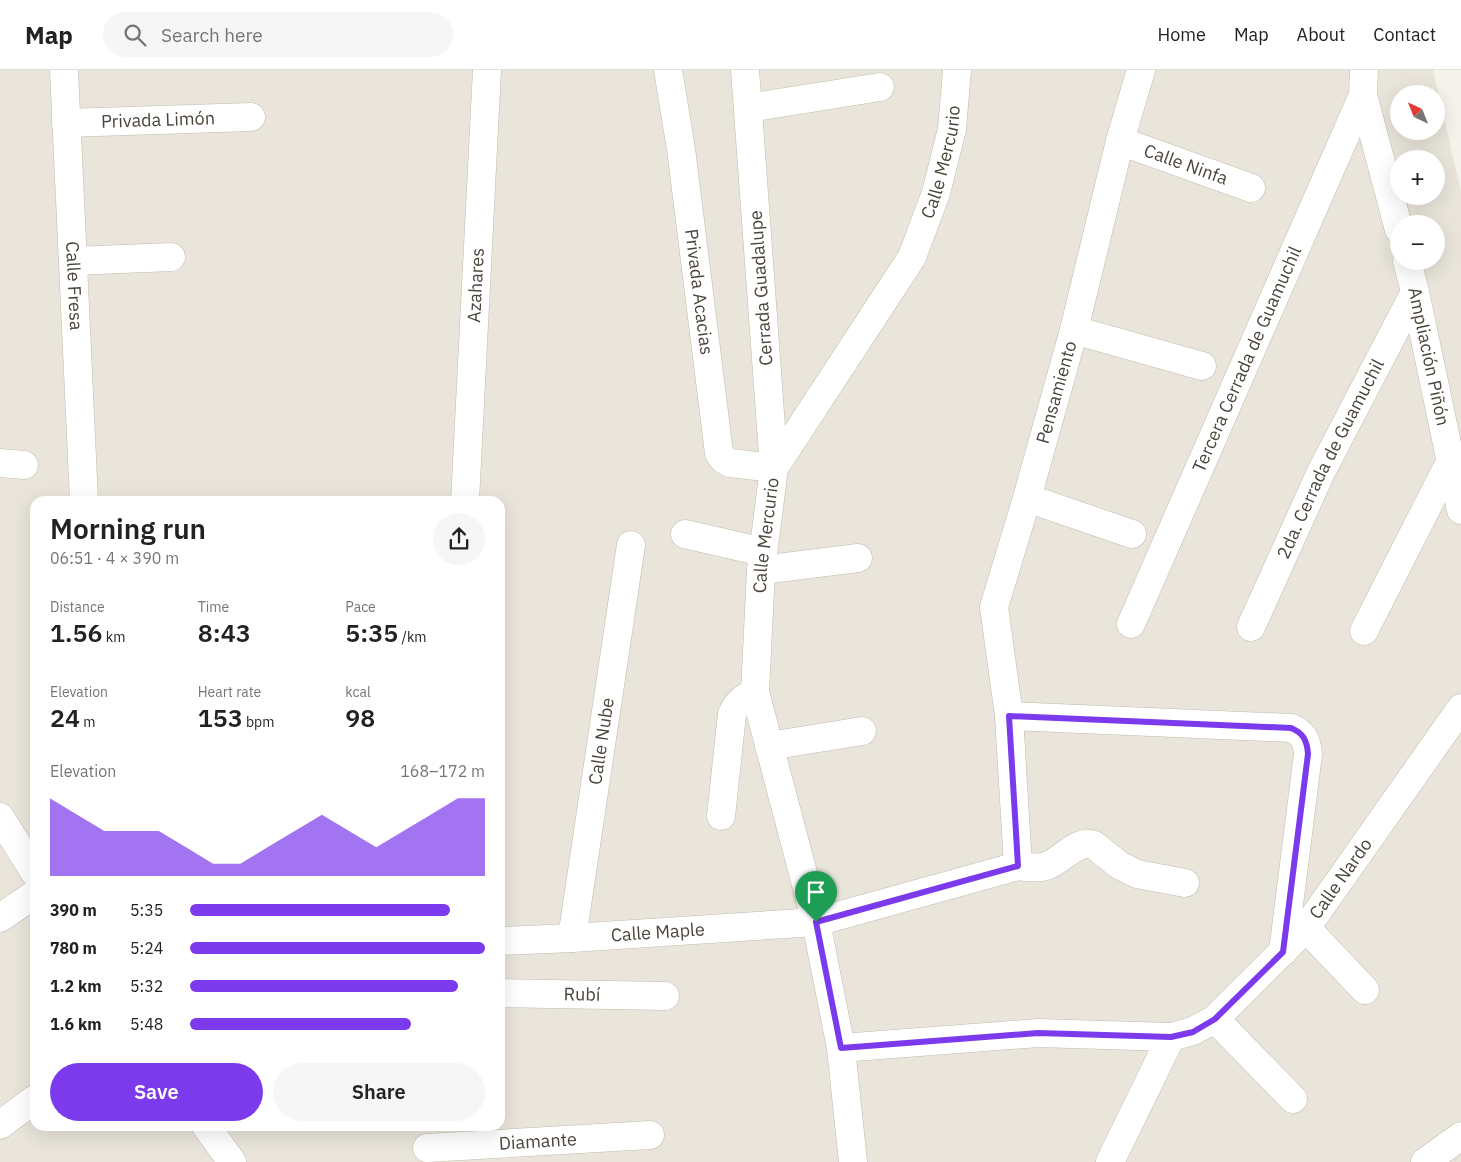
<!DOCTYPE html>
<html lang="en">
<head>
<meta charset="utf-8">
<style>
  :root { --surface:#fff; --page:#f6f6f6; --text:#222; --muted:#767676; --line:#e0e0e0; --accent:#7c3aed }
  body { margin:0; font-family:"IBM Plex Sans",sans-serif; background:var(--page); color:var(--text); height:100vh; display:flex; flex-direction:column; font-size:19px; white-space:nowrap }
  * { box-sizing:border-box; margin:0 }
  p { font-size:16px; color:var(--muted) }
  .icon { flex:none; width:28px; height:28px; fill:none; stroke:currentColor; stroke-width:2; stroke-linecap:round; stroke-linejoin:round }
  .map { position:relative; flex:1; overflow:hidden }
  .drawer { position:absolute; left:30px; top:426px; width:475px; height:635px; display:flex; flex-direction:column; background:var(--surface); border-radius:15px; box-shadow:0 5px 20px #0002 }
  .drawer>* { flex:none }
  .needle { width:32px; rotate:317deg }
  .buttons { position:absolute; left:1390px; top:15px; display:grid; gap:10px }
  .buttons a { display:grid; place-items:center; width:55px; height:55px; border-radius:50%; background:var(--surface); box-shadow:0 5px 20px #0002; font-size:25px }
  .pin { position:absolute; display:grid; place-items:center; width:42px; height:42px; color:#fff; margin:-51px -21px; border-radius:50% 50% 50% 0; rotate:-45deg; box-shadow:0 0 5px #0007 }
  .pin .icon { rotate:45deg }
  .round { display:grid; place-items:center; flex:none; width:52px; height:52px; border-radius:26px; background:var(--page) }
  .overview { display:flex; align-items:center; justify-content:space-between; height:85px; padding:0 20px }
  h1 { font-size:28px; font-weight:600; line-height:38px }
  .stats { display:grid; grid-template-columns:repeat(3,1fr); gap:8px; height:85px; padding:5px 20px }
  .stats div { display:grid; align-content:center }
  .stats b { font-size:25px; font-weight:600 }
  .stats small { font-size:14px; font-weight:400 }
  .stats p { font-size:14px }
  .chart { height:140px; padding:10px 20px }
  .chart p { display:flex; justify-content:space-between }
  .chart svg { width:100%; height:90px; margin-top:5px; fill:var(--accent); opacity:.7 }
  .button { display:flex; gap:10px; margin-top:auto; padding:10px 20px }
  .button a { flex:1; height:58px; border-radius:30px; background:var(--accent); color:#fff; font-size:20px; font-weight:600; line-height:58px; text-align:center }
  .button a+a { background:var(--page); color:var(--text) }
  ul { padding:0 20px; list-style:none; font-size:16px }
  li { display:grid; grid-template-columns:80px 60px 1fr; align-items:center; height:38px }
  li i { height:12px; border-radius:6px; background:var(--accent) }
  header { display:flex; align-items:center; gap:30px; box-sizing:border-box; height:70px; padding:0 25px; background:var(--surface); border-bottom:1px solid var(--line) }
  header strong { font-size:24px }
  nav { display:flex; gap:28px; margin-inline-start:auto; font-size:18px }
  .search { width:350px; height:45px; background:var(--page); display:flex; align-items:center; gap:12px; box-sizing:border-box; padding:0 18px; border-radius:28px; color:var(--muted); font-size:19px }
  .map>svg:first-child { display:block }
</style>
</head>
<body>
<header>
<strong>Map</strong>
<div class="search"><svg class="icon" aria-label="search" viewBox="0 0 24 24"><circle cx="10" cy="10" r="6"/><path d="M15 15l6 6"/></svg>Search here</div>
<nav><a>Home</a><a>Map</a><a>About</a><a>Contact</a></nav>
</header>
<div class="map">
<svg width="1461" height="1092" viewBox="0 0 1461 1092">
  <rect width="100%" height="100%" fill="#f5f3ec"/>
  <path fill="#e9e5da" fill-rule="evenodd" d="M0 0H1433L1461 121V1092H0ZM1399 24H1436V61H1399ZM1399 89H1436V126H1399ZM1399 154H1436V191H1399ZM35 431H500V1056H35Z"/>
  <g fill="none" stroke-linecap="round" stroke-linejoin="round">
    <g stroke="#c1bbaf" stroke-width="29">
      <g id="street">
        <path id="s1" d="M64 0 84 431"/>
        <path id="s2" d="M668 0 681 79 719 383 723 389 730 393 774 398 745 0"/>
        <path d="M1364 0 1363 25 1399 160"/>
        <path d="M748 38 880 17"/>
        <path id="s3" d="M66 53 251 47"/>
        <path id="s4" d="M1120 71 1251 118"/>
        <path d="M73 191 171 187"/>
        <path id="s5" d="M1407 191 1415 222 1461 440"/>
        <path d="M1074 260 1202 296"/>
        <path d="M0 393 24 395"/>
        <path d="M1027 428 1132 464"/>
        <path id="s6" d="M465 431 487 0"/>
        <path d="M685 464 763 482"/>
        <path d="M761 500 858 488"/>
        <path id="s7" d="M1131 554 1363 25"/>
        <path id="s8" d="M1251 557 1321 402 1415 222"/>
        <path d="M1364 561 1451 390"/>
        <path d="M1009 646 1291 658C1303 663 1307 670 1308 684L1283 882"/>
        <path d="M769 676 862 661"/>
        <path d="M721 746 732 644C737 632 744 628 755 622"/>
        <path d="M0 747 35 803"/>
        <path id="s9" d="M1018 796 1009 646 994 537 1027 428 1074 260 1120 71 1141 0"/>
        <path d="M0 848 35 824"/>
        <path d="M1306 858 1365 920"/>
        <path id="s10" d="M572 868 631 475"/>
        <path id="s11" d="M500 871 572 868 816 852 1018 796C1027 797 1037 799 1046 796 1061 792 1077 768 1094 775L1119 795 1137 804 1185 813"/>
        <path id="s12" d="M500 923 665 926"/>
        <path d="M1215 949 1293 1029"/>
        <path d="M841 978 1038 963 1171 967"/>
        <path d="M0 1055 35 1029"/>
        <path d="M206 1056 232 1092"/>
        <path id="s13" d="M427 1078 650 1065"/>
        <path id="s14" d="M853 1092 841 978 816 852 755 622 761 500 774 398 912 187 936 123 952 59 957 0"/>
        <path id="s15" d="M1110 1092 1171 967 1193 961 1215 949 1306 858 1461 638"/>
        <path d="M1425 1092 1461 1066"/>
      </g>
    </g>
    <use href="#street" stroke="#fff" stroke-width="28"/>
  </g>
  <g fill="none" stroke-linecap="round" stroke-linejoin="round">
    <g stroke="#fff" stroke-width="10">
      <path id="route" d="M1009 646 1291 658C1303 663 1307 670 1308 684L1283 882 1215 949 1193 962 1171 967 1038 963 841 978 816 852 1018 796Z"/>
    </g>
    <use href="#route" stroke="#7c3aed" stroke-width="6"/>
  </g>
  <g text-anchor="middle" stroke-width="4" stroke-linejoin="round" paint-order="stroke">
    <g font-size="18" fill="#4a443a" stroke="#fff">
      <text dy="6" stroke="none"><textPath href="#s3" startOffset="92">Privada Limón</textPath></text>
      <text dy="6" stroke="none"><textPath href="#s14" startOffset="1058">Calle Mercurio</textPath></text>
      <text dy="6" stroke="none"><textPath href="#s4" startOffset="70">Calle Ninfa</textPath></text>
      <text dy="6" stroke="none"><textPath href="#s1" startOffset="216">Calle Fresa</textPath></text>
      <text dy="6" stroke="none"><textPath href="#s6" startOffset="216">Azahares</textPath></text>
      <text transform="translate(761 218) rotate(-94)" y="6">Cerrada Guadalupe</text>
      <text dy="6" stroke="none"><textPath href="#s2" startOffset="224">Privada Acacias</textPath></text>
      <text dy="6" stroke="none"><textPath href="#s5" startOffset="98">Ampliación Piñón</textPath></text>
      <text dy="6" stroke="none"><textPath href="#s7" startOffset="289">Tercera Cerrada de Guamuchil</textPath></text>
      <text dy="6" stroke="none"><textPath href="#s9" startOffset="484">Pensamiento</textPath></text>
      <text dy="6" stroke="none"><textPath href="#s8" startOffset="186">2da. Cerrada de Guamuchil</textPath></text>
      <text dy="6" stroke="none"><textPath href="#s14" startOffset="638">Calle Mercurio</textPath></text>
      <text dy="6" stroke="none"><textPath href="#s10" startOffset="199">Calle Nube</textPath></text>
      <text dy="6" stroke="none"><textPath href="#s15" startOffset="376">Calle Nardo</textPath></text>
      <text dy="6" stroke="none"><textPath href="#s11" startOffset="158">Calle Maple</textPath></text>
      <text dy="6" stroke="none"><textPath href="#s12" startOffset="82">Rubí</textPath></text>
      <text dy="6" stroke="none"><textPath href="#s13" startOffset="111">Diamante</textPath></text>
    </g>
  </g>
</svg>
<div class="buttons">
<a><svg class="needle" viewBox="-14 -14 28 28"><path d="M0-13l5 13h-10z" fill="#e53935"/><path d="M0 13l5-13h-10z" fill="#767676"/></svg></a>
<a>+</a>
<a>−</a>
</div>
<div class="pin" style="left:816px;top:852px;background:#1e9e55"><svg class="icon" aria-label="arrive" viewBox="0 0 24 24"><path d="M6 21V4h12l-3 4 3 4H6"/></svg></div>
<section class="drawer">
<div class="overview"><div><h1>Morning run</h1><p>06:51 · 4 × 390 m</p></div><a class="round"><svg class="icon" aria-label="share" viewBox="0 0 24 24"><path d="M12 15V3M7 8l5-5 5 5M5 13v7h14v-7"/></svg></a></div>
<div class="stats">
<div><p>Distance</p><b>1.56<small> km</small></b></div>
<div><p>Time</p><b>8:43</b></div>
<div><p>Pace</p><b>5:35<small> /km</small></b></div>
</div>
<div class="stats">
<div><p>Elevation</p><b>24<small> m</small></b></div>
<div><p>Heart rate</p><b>153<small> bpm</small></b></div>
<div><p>kcal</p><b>98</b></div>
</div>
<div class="chart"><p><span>Elevation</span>168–172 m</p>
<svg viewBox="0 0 160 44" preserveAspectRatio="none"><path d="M0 44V6L10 14L20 22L30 22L40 22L50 30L60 38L70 38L80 30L90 22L100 14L110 22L120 30L130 22L140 14L150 6L160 6V44z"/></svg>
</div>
<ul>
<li><b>390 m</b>5:35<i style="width:88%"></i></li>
<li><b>780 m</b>5:24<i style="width:100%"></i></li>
<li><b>1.2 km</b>5:32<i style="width:91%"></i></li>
<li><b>1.6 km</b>5:48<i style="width:75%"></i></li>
</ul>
<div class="button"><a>Save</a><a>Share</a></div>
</section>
</div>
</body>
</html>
